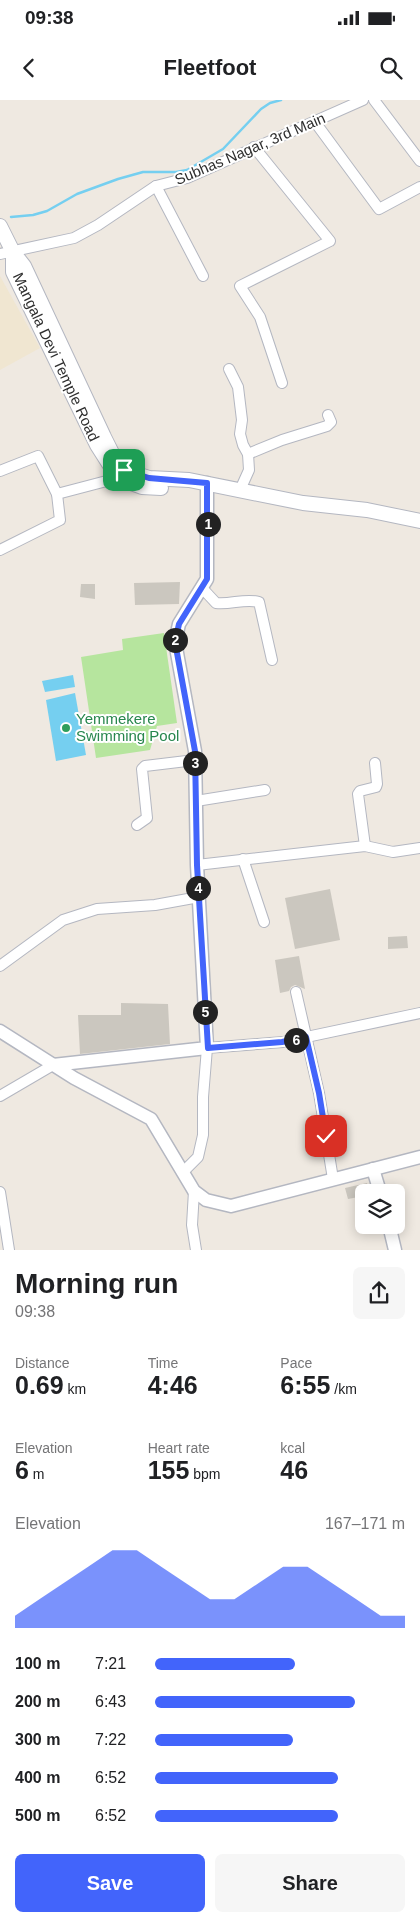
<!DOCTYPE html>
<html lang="en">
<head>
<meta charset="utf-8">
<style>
  :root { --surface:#fff; --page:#f6f6f6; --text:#202124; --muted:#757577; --accent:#4264fb }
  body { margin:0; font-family:Helvetica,sans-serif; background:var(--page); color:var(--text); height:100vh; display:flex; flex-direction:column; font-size:19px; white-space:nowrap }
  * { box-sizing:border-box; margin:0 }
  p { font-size:16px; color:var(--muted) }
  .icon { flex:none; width:28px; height:28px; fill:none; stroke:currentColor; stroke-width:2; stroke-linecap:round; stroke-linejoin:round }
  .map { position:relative; height:1150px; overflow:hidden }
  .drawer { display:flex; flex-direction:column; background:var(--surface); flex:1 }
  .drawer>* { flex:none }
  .tools { position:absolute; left:355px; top:1084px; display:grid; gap:10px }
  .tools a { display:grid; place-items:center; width:50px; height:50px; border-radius:8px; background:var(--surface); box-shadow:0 2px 12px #0003; font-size:25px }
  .pin { position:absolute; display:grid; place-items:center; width:42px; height:42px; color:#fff; margin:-21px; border-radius:10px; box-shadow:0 2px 8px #0006 }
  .km { position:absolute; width:25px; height:25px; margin:-12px; border-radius:50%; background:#222; color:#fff; font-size:14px; line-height:25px; text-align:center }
  .round { display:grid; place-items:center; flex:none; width:52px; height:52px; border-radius:8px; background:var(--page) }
  .headline { display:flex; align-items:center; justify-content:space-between; height:85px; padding:0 15px }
  h1 { font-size:28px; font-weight:700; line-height:38px }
  .stats { display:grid; grid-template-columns:repeat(3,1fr); gap:8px; height:85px; padding:5px 15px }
  .stats div { display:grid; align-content:center }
  .stats b { font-size:25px; font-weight:700 }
  .stats small { font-size:14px; font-weight:400 }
  .stats p { font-size:14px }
  .chart { height:140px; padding:10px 15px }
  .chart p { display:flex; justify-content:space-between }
  .chart svg { width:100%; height:90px; margin-top:5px; fill:var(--accent); opacity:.7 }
  .button { display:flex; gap:10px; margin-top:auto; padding:10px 15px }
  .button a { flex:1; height:58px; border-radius:8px; background:var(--accent); color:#fff; font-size:20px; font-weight:700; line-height:58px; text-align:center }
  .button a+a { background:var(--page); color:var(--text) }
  ul { padding:0 15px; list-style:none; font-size:16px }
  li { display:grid; grid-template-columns:80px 60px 1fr; align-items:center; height:38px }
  li i { height:12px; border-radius:6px; background:var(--accent) }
  .status { display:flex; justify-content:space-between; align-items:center; height:35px; padding:0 25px; background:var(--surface); direction:ltr }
  .status svg { height:14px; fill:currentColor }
  header { display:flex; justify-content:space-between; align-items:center; height:65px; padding:0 15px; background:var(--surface); font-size:22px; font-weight:700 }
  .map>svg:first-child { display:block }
</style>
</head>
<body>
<div class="status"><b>09:38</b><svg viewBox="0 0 49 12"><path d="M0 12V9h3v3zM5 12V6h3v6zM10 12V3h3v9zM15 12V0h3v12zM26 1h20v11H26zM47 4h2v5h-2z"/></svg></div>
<header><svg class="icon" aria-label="back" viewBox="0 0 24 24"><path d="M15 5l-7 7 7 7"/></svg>Fleetfoot<svg class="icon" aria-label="search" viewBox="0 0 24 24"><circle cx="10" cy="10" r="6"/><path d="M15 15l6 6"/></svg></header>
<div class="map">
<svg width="420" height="1150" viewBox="0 0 420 1150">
  <rect width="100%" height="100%" fill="#efe9e1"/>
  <path fill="#f0e6d1" d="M0 176 40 248 0 270Z"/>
  <path fill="#b6e59e" d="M164 533 177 623 157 626 150 650 96 658 81 557 123 550 122 539Z"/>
  <g fill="#75cff0">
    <path d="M73 575 75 587 45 592 42 581Z"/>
    <path d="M75 593 86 655 56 661 46 600Z"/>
  </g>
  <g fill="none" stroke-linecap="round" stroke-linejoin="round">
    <path stroke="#75cff0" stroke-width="2.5" d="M11 117 33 115 47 111 77 94 118 79 143 72H176L187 70 223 49 261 9 270 3 281 0"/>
  </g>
  <g fill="#cbc7bf">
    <path d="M180 482 179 504 135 505 134 483Z"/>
    <path d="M81 484H95V499L80 497Z"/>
    <path d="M330 789 340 840 295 849 285 798Z"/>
    <path d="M407 836 408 848 388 849V837Z"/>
    <path d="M299 856 305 889 295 885 291 887 289 891 280 893 275 860Z"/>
    <path d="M121 903 168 904 170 944 80 954 78 915H121Z"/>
    <path d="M367 1083 369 1092H364V1096L348 1099 345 1088Z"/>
  </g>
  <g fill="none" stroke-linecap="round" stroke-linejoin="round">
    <g stroke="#b4b7c1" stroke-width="12">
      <g id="minor">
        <path d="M374 0 420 61"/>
        <path d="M315 22 379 109 420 87"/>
        <path d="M254 47 330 141 240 186 260 217 282 283"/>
        <path d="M156 86 203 176"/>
        <path d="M0 154 74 138 98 125 156 86 187 78 363 0"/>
        <path d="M229 269 238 287 242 320 240 334 243 345 248 354 249 370 240 390"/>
        <path d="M248 354 282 340 327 326 331 322 328 315"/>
        <path d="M0 371 38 356 57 394"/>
        <path d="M0 450 60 420 57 394 118 378 121 374"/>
        <path d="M202 488 216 503C230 505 245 498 259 502L272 560"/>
        <path d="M196 701 265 690"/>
        <path d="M137 725 147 718 142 669 145 666 195 660"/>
        <path d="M365 746 358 694 360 691 376 687 377 684 375 663"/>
        <path d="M243 759 264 822"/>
        <path d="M197 765 365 746 393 752 420 748"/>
        <path d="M0 866 63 820 97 809 155 805 199 797"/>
        <path d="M296 892 319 993 333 1079"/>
        <path d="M0 996 53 965"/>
        <path d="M183 1072 198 1057 203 1035V997L207 948 283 942 420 913"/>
        <path d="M194 1091 192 1125 196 1150"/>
        <path d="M0 1092 9 1150"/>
      </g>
    </g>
    <g stroke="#b4b7c1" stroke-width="15">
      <g id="tertiary">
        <path d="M0 931 74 978 151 1019 194 1091 206 1100 231 1106 420 1057"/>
        <path d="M53 965 207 948 197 765 195 651 175 542 179 524 207 479V383"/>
        <path d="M373 1069 380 1092"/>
        <path d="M389 1125 395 1150"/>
      </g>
    </g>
    <g stroke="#b4b7c1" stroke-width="16">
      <g id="secondary">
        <path d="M0 126 13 152 24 166 104 337 113 355 124 370 149 378 189 380 303 403 367 410 420 421"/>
        <path d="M13 152V172L97 345 118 378 142 387 161 388"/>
      </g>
    </g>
    <use href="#minor" stroke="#fff" stroke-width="10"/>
    <use href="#tertiary" stroke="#fff" stroke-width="12"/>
    <use href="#secondary" stroke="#fff" stroke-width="14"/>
  </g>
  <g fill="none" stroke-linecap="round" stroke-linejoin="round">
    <g stroke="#fff" stroke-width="10">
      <path id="route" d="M124 370 149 378 207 383V479L179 524 175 542 195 651 197 765 208 948 282 942 306 937 319 993 326 1036"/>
    </g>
    <use href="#route" stroke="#4264fb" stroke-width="6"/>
  </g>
  <circle fill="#2e9e5b" stroke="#fff" stroke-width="2" cx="66" cy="628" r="5"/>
  <g text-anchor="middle" stroke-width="4" stroke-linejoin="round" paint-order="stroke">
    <g font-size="15" fill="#2e2e2e" stroke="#fff">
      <text transform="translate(250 49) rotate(-23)" y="5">Subhas Nagar, 3rd Main</text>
      <text transform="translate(56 257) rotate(65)" y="5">Mangala Devi Temple Road</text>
    </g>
    <g font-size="15" fill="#27864d" stroke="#fff" text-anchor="start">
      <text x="76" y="624">Yemmekere<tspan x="76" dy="17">Swimming Pool</tspan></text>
    </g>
  </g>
</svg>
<div class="tools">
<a><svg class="icon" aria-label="layers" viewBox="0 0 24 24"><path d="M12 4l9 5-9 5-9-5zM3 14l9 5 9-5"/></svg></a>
</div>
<div class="pin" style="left:124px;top:370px;background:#1e9e55"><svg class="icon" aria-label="arrive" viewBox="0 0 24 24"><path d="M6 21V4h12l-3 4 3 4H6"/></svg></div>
<div class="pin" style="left:326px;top:1036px;background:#d93025"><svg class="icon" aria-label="check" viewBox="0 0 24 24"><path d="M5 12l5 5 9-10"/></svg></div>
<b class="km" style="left:208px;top:424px">1</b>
<b class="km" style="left:175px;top:540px">2</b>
<b class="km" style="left:195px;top:663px">3</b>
<b class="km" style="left:198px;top:788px">4</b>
<b class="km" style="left:205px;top:912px">5</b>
<b class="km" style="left:296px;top:940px">6</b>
</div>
<section class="drawer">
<div class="headline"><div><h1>Morning run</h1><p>09:38</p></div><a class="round"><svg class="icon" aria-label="share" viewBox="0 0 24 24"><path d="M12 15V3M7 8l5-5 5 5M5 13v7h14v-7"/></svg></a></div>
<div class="stats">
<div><p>Distance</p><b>0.69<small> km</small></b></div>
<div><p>Time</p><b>4:46</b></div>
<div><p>Pace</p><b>6:55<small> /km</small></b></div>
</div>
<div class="stats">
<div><p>Elevation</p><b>6<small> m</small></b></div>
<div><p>Heart rate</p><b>155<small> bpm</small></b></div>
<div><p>kcal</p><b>46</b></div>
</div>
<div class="chart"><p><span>Elevation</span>167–171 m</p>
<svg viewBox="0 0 160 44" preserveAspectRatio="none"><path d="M0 44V38L10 30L20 22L30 14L40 6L50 6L60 14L70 22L80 30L90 30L100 22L110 14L120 14L130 22L140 30L150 38L160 38V44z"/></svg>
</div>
<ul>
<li><b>100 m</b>7:21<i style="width:56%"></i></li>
<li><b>200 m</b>6:43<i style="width:80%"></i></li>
<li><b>300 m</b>7:22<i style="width:55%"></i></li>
<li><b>400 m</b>6:52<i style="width:73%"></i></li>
<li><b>500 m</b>6:52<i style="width:73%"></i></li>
</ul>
<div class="button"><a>Save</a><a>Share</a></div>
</section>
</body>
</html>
